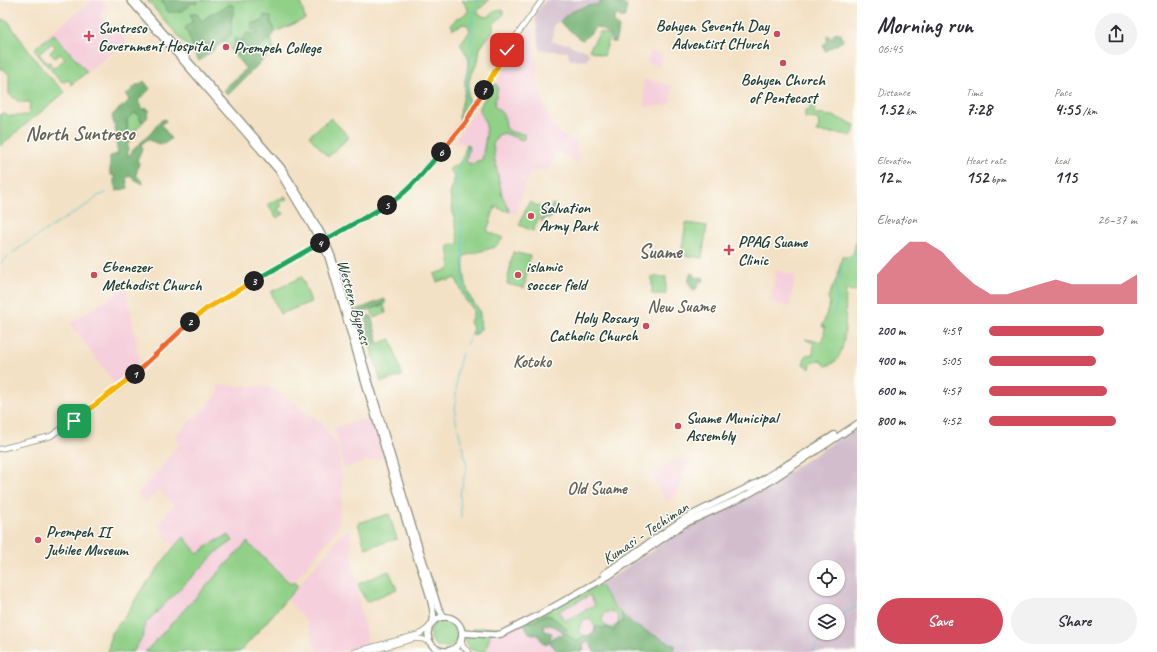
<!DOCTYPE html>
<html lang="en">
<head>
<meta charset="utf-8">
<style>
  :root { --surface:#fff; --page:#f2f2f3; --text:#2b2b33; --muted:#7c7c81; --accent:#d1495b }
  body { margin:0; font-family:Caveat,sans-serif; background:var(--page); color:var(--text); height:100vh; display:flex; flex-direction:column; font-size:15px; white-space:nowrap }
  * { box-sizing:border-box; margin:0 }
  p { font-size:13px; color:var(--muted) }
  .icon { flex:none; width:22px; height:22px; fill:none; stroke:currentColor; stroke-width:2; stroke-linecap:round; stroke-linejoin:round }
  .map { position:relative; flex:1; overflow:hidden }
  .panel { display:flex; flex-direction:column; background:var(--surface); width:300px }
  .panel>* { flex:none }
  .fabs { position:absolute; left:809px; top:560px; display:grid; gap:8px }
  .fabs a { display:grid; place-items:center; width:36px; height:36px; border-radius:50%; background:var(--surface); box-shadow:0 1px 3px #0004; font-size:20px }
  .pin { position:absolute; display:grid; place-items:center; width:34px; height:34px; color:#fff; margin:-17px; border-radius:8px; box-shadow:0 2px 6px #0006 }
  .km { position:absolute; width:20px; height:20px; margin:-10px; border-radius:50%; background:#222; color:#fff; font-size:11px; line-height:20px; text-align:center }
  .round { display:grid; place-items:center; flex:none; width:42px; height:42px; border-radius:21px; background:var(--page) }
  .head { display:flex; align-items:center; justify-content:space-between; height:68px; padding:0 20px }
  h1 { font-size:22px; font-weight:700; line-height:30px }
  .metrics { display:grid; grid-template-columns:repeat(3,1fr); gap:6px; height:68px; padding:4px 20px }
  .metrics div { display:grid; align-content:center }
  .metrics b { font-size:17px; font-weight:700 }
  .metrics small { font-size:11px; font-weight:400 }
  .metrics p { font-size:11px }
  .chart { height:112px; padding:8px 20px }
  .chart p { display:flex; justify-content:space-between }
  .chart svg { width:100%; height:72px; margin-top:4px; fill:var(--accent); opacity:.7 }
  .button { display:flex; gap:8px; margin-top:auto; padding:8px 20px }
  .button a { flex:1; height:46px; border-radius:24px; background:var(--accent); color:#fff; font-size:16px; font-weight:700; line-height:46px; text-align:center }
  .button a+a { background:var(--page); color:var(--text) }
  ul { padding:0 20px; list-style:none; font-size:13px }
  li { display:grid; grid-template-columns:64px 48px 1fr; align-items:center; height:30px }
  li i { height:10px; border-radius:5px; background:var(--accent) }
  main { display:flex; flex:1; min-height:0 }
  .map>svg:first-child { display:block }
</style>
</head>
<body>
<main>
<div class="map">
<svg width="857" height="652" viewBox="0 0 857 652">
  <rect width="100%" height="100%" fill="#fdfcf7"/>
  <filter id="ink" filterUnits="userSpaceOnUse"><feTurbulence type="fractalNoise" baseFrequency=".025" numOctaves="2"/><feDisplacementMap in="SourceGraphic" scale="8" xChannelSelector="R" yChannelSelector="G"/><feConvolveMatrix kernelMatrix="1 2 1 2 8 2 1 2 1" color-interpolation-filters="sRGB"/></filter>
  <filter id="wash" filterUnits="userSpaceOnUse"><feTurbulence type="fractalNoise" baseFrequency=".012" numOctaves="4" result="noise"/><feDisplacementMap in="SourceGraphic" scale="16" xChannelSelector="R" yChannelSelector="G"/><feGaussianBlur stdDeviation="0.9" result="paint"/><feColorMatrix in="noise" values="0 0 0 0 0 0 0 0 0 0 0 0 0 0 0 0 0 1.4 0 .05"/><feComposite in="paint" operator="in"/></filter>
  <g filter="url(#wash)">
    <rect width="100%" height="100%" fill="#f3e1c5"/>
    <g fill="#f5cfdb">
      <path d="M94 0H100L107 6 100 15 127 41 87 72 54 34 46 40 44 38Z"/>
      <path d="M529 29H533L538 84 546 111 552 124 560 133 565 137 577 142V154L579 164 570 158 558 152 546 172 539 169 536 173 531 170 515 214 479 199 481 160 477 159 472 163H466L470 144 454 143 477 108 480 114 499 78Z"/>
      <path d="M650 51 663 55 659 67 647 62Z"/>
      <path d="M644 79 672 86 670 105 645 107 643 88Z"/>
      <path d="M776 270 792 274 795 277 790 306 770 302Z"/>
      <path d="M126 288 140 363 134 373 117 387 70 323Z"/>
      <path d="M218 385 268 387 282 394 321 422 338 447 342 479 341 506 337 529 292 584 247 542 145 652H133L143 636 145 624 217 552 233 541 229 535 210 544 198 554 184 537 174 547 163 535 165 533 157 525 174 505 159 490 145 504 138 494 180 444 175 436 219 394Z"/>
      <path d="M373 417 384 457 344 468 334 427Z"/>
      <path d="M687 460 691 469 684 471 678 490 672 498 666 501 651 474 671 462Z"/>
      <path d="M350 528 352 555 360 606 368 644 341 652H317L311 633 304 618 287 599 343 533Z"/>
      <path d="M600 585 612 604 634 625 673 652H476L471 631 515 627Z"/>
    </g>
    <g fill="#d1bdcc" fill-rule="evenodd">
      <path d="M546 0H628L627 7 620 3 610 5 606 1 598 5H585L573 11 561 20 560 22 554 24 552 42 569 44 574 47 587 51 589 55 586 61 570 60 568 52 540 50 535 13Z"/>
      <path d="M857 427V652H673L675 646 634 625 616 606 612 604 600 585 606 581 652 551 675 533 704 517 766 487ZM816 567H838V589H816ZM816 611H838V633H816Z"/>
    </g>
    <g fill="#90d087" stroke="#58865e" fill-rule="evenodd">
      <path d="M147 0H163L162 3 191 2 197 4 198 0H300L305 19 275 32 273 25 258 32 257 36 244 39 240 42 237 41 232 52 223 41 231 35V20L234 11 230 4 217 12 212 13 202 21 191 14 192 22 185 28 191 38 194 54Z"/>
      <path d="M462 0H489L477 12 481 16 488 17 496 10H503V15L493 25V31L480 48 478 61 469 80 468 96 469 101 473 104 461 122 459 117 465 90V80L469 62 468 57 460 44 470 31 468 25 463 24 453 29 451 24 457 18 461 17 468 12V9Z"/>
      <path d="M0 19 8 21C25 46 42 72 65 92L0 146V114L3 113 10 116 29 115 30 102H19L9 94V74L3 69H0Z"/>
      <path d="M600 32 610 35 604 56 589 50Z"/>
      <path d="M54 34 87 72 71 85 70 80 62 82 50 69 53 67 54 68 65 59 60 54 55 58 50 52 55 47 52 43 39 54 47 63 50 62V63L51 65 48 67 35 51 37 46Z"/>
      <path d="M271 39 274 50 262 57 253 56V50Z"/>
      <path d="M496 84 498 88 494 106C504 114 505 115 506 128L511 132 524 134 525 138 522 140 504 133 498 135 493 144 495 161 502 195 510 212 495 207 487 231 503 238 495 247 464 256C463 268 465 286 470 297 472 302 477 305 479 310 481 316 480 322 481 329L474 336 472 334 473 328 470 322C477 308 471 308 465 299 461 292 460 285 455 278L447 281 445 279 437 282 434 274 450 269V259L448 246 459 244 450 195 454 179 453 174 449 170C452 166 454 167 458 164 463 160 465 151 466 145L468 144 469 147 466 161 468 163 473 164 477 161 482 160 486 135V125L479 109 491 86Z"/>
      <path d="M798 97 816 99 814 114 833 116 855 125 852 136 844 134 816 132 819 127 818 119 805 118V110L810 111V104L796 99Z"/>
      <path d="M134 113 138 114 141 121H144L135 131 138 134 129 143 127 120Z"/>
      <path d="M331 118 349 137 328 157 309 136Z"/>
      <path d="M285 196 287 199 280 203 282 206 278 208 281 213 283 212 284 214 276 218 268 204Z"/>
      <path d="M529 202 543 208 533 231 519 225Z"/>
      <path d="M857 207V285L855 286 857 291 846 290C844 308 851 363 826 366L820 360C814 361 810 363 810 369L803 364 806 355 813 354 814 344 805 339 823 342 825 327H822L830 303 828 297 837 278 842 257H847L853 254C856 246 856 235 856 227 856 219 854 214 857 207Z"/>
      <path d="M686 223 707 226 702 258 681 255Z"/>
      <path d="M513 252 530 256 524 288 507 284Z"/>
      <path d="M302 277 311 302 280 314 271 292Z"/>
      <rect x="652" y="277" width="14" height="17"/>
      <path d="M384 305 386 313 374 318 371 309Z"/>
      <path d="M391 339 402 376 381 382 370 346Z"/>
      <path d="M389 514 397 539 365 548 358 523Z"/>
      <path d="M229 535 233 541 217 552 145 624 143 636 133 652H108L111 633 127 614 139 593 174 547 184 537 198 554 210 544Z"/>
      <path d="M247 542 291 584 294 582 298 586 240 652H145Z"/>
      <path d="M389 571 397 589 366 602 358 584Z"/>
      <path d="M600 585 612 604 623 614 621 613 623 622 612 631 610 628C597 624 595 637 581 637L580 641C573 641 567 636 566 629L538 621 533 622 527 621ZM590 595 595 605 581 612V613L564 621 559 611ZM610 611 616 613 619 620 617 625 611 628 605 625 602 621 604 614ZM585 619 591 620 595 626 594 632 588 636 583 635 579 631 580 624Z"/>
      <circle cx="444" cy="634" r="14"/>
      <path d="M497 627 498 629 490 634C490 640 486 645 486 652 471 652 461 648 468 631L477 628Z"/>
    </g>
    <g fill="#74b274" stroke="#4a7854">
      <path d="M163 0H198L197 4 191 3C186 11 178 13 168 12L162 3Z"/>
      <path d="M602 1H606L610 4 620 3 627 7 625 16 622 18 618 15 614 17V22L619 28 615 42H611V34L597 27 583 40 580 39 560 22C566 12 586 4 598 5L599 2Z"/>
      <path d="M230 4 234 6V11L231 20V35C220 43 211 54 199 61 192 52 192 40 185 28L192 22 191 14H197L202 21 212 13 217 12Z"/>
      <path d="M264 15 271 17V24L273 25 275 32 271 39 253 50V56L262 57 269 54 228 95 223 90 246 69 232 52 235 46 234 39 236 38 240 42 247 33 257 35 258 32 252 30 251 23 261 22Z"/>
      <path d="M836 32 841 34 843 41 825 51 823 45 827 42V35L831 37V40H833L834 39 832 36Z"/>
      <path d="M144 81 150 89 138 101 144 110 147 108 150 111 147 114 148 117 144 121H141L138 114 134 113 127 120 128 156 130 155 133 150 151 133 160 121 165 119 166 121 161 124 171 139 164 144 156 143 148 139 143 143H142L141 145 143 147 137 160 139 163 136 175 143 182V184L129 176 126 178 128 188 116 191 114 183V175H110V156L118 154 116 142 118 140 112 116C118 108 122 108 129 100L126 95 136 85H139Z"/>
      <path d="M552 204H554L555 216H552L550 219 547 217 542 222 541 220 546 208 548 211H550Z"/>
      <path d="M692 273 697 278 700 277 704 278 703 281 699 282 697 288 694 291 688 282 690 274Z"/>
      <path d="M385 299V304L360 313 358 320 355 321V315L356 310Z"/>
      <path d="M368 315 371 316 378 341 374 344H372C369 335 364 324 368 315Z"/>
      <path d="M621 613 634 625 676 646 673 652H594L590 643 587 642 583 643 584 650 582 652H558L550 643C551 637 556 635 561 636L564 633H567C571 637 573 643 580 641L581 637H587L595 632 596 627C602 628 608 626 612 631L615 630 617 625 623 622Z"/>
      <path d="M546 615 551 616 567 629V630L563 632C557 628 554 624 547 626L546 624H543V625L545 631 552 633 548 644 545 645V641L543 643 538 635 529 633 524 624 527 621C538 623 537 617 546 615Z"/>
    </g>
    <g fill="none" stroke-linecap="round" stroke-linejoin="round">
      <g stroke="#5bc7d3" stroke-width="1">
        <path d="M467 112 465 81 473 50 470 46 473 32 472 24 473 16 478 0"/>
        <path d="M32 240 43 232 90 203 98 196 106 193"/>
        <path d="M0 263 19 248 30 241"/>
        <path d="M833 315C835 310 837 305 837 299 837 288 831 289 841 279V268L857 255"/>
        <path d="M466 345 470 337 476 332 478 324 476 319 478 312 464 293 462 260 463 251 461 222 456 185 461 161 468 145"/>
        <path d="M461 518 460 494 467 466 455 416 457 372 462 353"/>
        <path d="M838 620 847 612 857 606"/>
        <path d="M813 652 817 644 827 633"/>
      </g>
    </g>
  </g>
  <g filter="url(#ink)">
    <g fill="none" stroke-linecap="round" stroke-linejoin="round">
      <g stroke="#898f7c" stroke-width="6">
        <g id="major">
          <path d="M0 449 51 436 55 433 85 413 129 380 179 331 206 309 397 198 416 181 465 122 514 39 542 0"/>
          <path d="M461 639 463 647 469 652"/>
          <path d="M452 650 461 652"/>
          <path d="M354 652 420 634 428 628"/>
          <path d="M367 652 413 639H422L429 642"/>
        </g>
      </g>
      <g stroke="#898f7c" stroke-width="8">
        <g id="highway">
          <path d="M130 0 278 170 318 237 328 256 332 270C359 363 386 456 414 549 419 566 436 606 433 621"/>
          <path d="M135 0 281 167 305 205 325 240 332 257 415 535 438 607 444 617"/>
          <path d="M604 574 685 518 759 482 834 435"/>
          <circle cx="445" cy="634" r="17"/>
          <path d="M462 633 495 635 501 634 539 615 610 575 684 524 743 497 766 484 857 424"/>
        </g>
      </g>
      <use href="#major" stroke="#fff" stroke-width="4.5"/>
      <use href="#highway" stroke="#fff" stroke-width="5.5"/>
    </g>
  </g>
  <g fill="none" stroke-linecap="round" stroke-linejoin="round" filter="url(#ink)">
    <g stroke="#fff" stroke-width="8">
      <path id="split-1" d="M74 421 135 374"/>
    </g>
    <g stroke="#fff" stroke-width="8">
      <path id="split-2" d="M135 374 190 322"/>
    </g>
    <g stroke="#fff" stroke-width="8">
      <path id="split-3" d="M190 322 206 309 254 281"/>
    </g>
    <g stroke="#fff" stroke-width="8">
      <path id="split-4" d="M254 281 320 243"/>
    </g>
    <g stroke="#fff" stroke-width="8">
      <path id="split-5" d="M320 243 387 205"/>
    </g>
    <g stroke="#fff" stroke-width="8">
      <path id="split-6" d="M387 205C409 192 424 171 441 152"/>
    </g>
    <g stroke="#fff" stroke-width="8">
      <path id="split-7" d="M441 152 466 122 484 90"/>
    </g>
    <g stroke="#fff" stroke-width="8">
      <path id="split-8" d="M484 90 507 50"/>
    </g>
    <use href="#split-1" stroke="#f5b400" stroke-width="5"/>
    <use href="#split-2" stroke="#f0652b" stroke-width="5"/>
    <use href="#split-3" stroke="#f5b400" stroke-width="5"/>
    <use href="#split-4" stroke="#22a559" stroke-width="5"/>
    <use href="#split-5" stroke="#22a559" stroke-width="5"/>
    <use href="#split-6" stroke="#22a559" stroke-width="5"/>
    <use href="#split-7" stroke="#f0652b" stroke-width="5"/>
    <use href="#split-8" stroke="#f5b400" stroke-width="5"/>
  </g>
  <g fill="#d1495b" stroke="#fdfcf7" stroke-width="1.5">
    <circle cx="777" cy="34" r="4"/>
    <path d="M87 30h4v4h4v4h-4v4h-4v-4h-4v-4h4z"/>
    <circle cx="226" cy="47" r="4"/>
    <circle cx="783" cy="63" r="4"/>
    <circle cx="531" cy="216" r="4"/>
    <path d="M727 244h4v4h4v4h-4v4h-4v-4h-4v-4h4z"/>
    <circle cx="94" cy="275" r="4"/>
    <circle cx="518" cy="275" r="4"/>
    <circle cx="646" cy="326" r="4"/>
    <circle cx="678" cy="426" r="4"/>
    <circle cx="38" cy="540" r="4"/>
  </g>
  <g text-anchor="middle" stroke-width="3" stroke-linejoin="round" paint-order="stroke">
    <g font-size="16" font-weight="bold" fill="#1f3d34" stroke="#fdfcf7" text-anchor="start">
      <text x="769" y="31" text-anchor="end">Bohyen Seventh Day<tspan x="769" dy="18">Adventist CHurch</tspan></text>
      <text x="98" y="33">Suntreso<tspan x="98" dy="18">Government Hospital</tspan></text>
      <text x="234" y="53">Prempeh College</text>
      <text x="783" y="85" text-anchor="middle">Bohyen Church<tspan x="783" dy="18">of Pentecost</tspan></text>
      <text x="539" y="213">Salvation<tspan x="539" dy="18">Army Park</tspan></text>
      <text x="738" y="247">PPAG Suame<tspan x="738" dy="18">Clinic</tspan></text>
      <text x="102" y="272">Ebenezer<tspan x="102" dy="18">Methodist Church</tspan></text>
      <text x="526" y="272">islamic<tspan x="526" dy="18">soccer field</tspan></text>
      <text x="638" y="323" text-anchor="end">Holy Rosary<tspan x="638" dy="18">Catholic Church</tspan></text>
      <text x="686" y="423">Suame Municipal<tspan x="686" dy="18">Assembly</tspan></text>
      <text x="46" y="537">Prempeh II<tspan x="46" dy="18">Jubilee Museum</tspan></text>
    </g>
    <g font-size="16" fill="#1f3d34" stroke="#fdfcf7">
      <text transform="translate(355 302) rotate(74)" y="6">Western Bypass</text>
      <text transform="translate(645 532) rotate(-34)" y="6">Kumasi - Techiman</text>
    </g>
    <g font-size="17" font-weight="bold" fill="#646259" stroke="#fdfcf7">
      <text x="681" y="312">New Suame</text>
      <text x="532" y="367">Kotoko</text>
      <text x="597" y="494">Old Suame</text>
    </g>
    <g font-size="20" font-weight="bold" fill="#646259" stroke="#fdfcf7">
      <text x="80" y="140">North Suntreso</text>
      <text x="660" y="258">Suame</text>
    </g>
  </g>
</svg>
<div class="fabs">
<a><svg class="icon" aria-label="locate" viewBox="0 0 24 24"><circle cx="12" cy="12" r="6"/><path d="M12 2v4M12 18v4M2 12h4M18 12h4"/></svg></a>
<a><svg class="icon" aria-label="layers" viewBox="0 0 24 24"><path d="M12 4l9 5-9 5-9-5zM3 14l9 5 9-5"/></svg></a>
</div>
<div class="pin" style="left:74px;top:421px;background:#1e9e55"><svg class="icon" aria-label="arrive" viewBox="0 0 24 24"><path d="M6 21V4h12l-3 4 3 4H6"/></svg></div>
<div class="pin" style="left:507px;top:50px;background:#d93025"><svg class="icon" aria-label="check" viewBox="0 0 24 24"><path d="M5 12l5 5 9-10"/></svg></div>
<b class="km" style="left:135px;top:374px">1</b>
<b class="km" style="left:190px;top:322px">2</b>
<b class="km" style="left:254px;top:281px">3</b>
<b class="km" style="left:320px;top:243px">4</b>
<b class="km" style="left:387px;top:205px">5</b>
<b class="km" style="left:441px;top:152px">6</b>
<b class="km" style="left:484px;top:90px">7</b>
</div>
<section class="panel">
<div class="head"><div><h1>Morning run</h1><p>06:45</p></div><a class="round"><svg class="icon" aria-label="share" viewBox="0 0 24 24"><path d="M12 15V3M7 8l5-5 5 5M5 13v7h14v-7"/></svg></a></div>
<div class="metrics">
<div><p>Distance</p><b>1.52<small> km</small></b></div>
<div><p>Time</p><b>7:28</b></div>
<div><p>Pace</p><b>4:55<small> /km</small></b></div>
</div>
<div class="metrics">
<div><p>Elevation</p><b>12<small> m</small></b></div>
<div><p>Heart rate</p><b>152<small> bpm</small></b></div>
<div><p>kcal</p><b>115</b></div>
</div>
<div class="chart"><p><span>Elevation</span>26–37 m</p>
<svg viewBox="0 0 160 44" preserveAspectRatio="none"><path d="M0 44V26L10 15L20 6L30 6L40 12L50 23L60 32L70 38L80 38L90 35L100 32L110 29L120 32L130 32L140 32L150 32L160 26V44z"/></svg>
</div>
<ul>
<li><b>200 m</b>4:59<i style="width:78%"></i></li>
<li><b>400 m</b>5:05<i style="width:72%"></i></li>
<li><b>600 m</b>4:57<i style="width:80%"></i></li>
<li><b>800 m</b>4:52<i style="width:86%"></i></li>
</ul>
<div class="button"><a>Save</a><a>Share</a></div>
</section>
</main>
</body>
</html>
